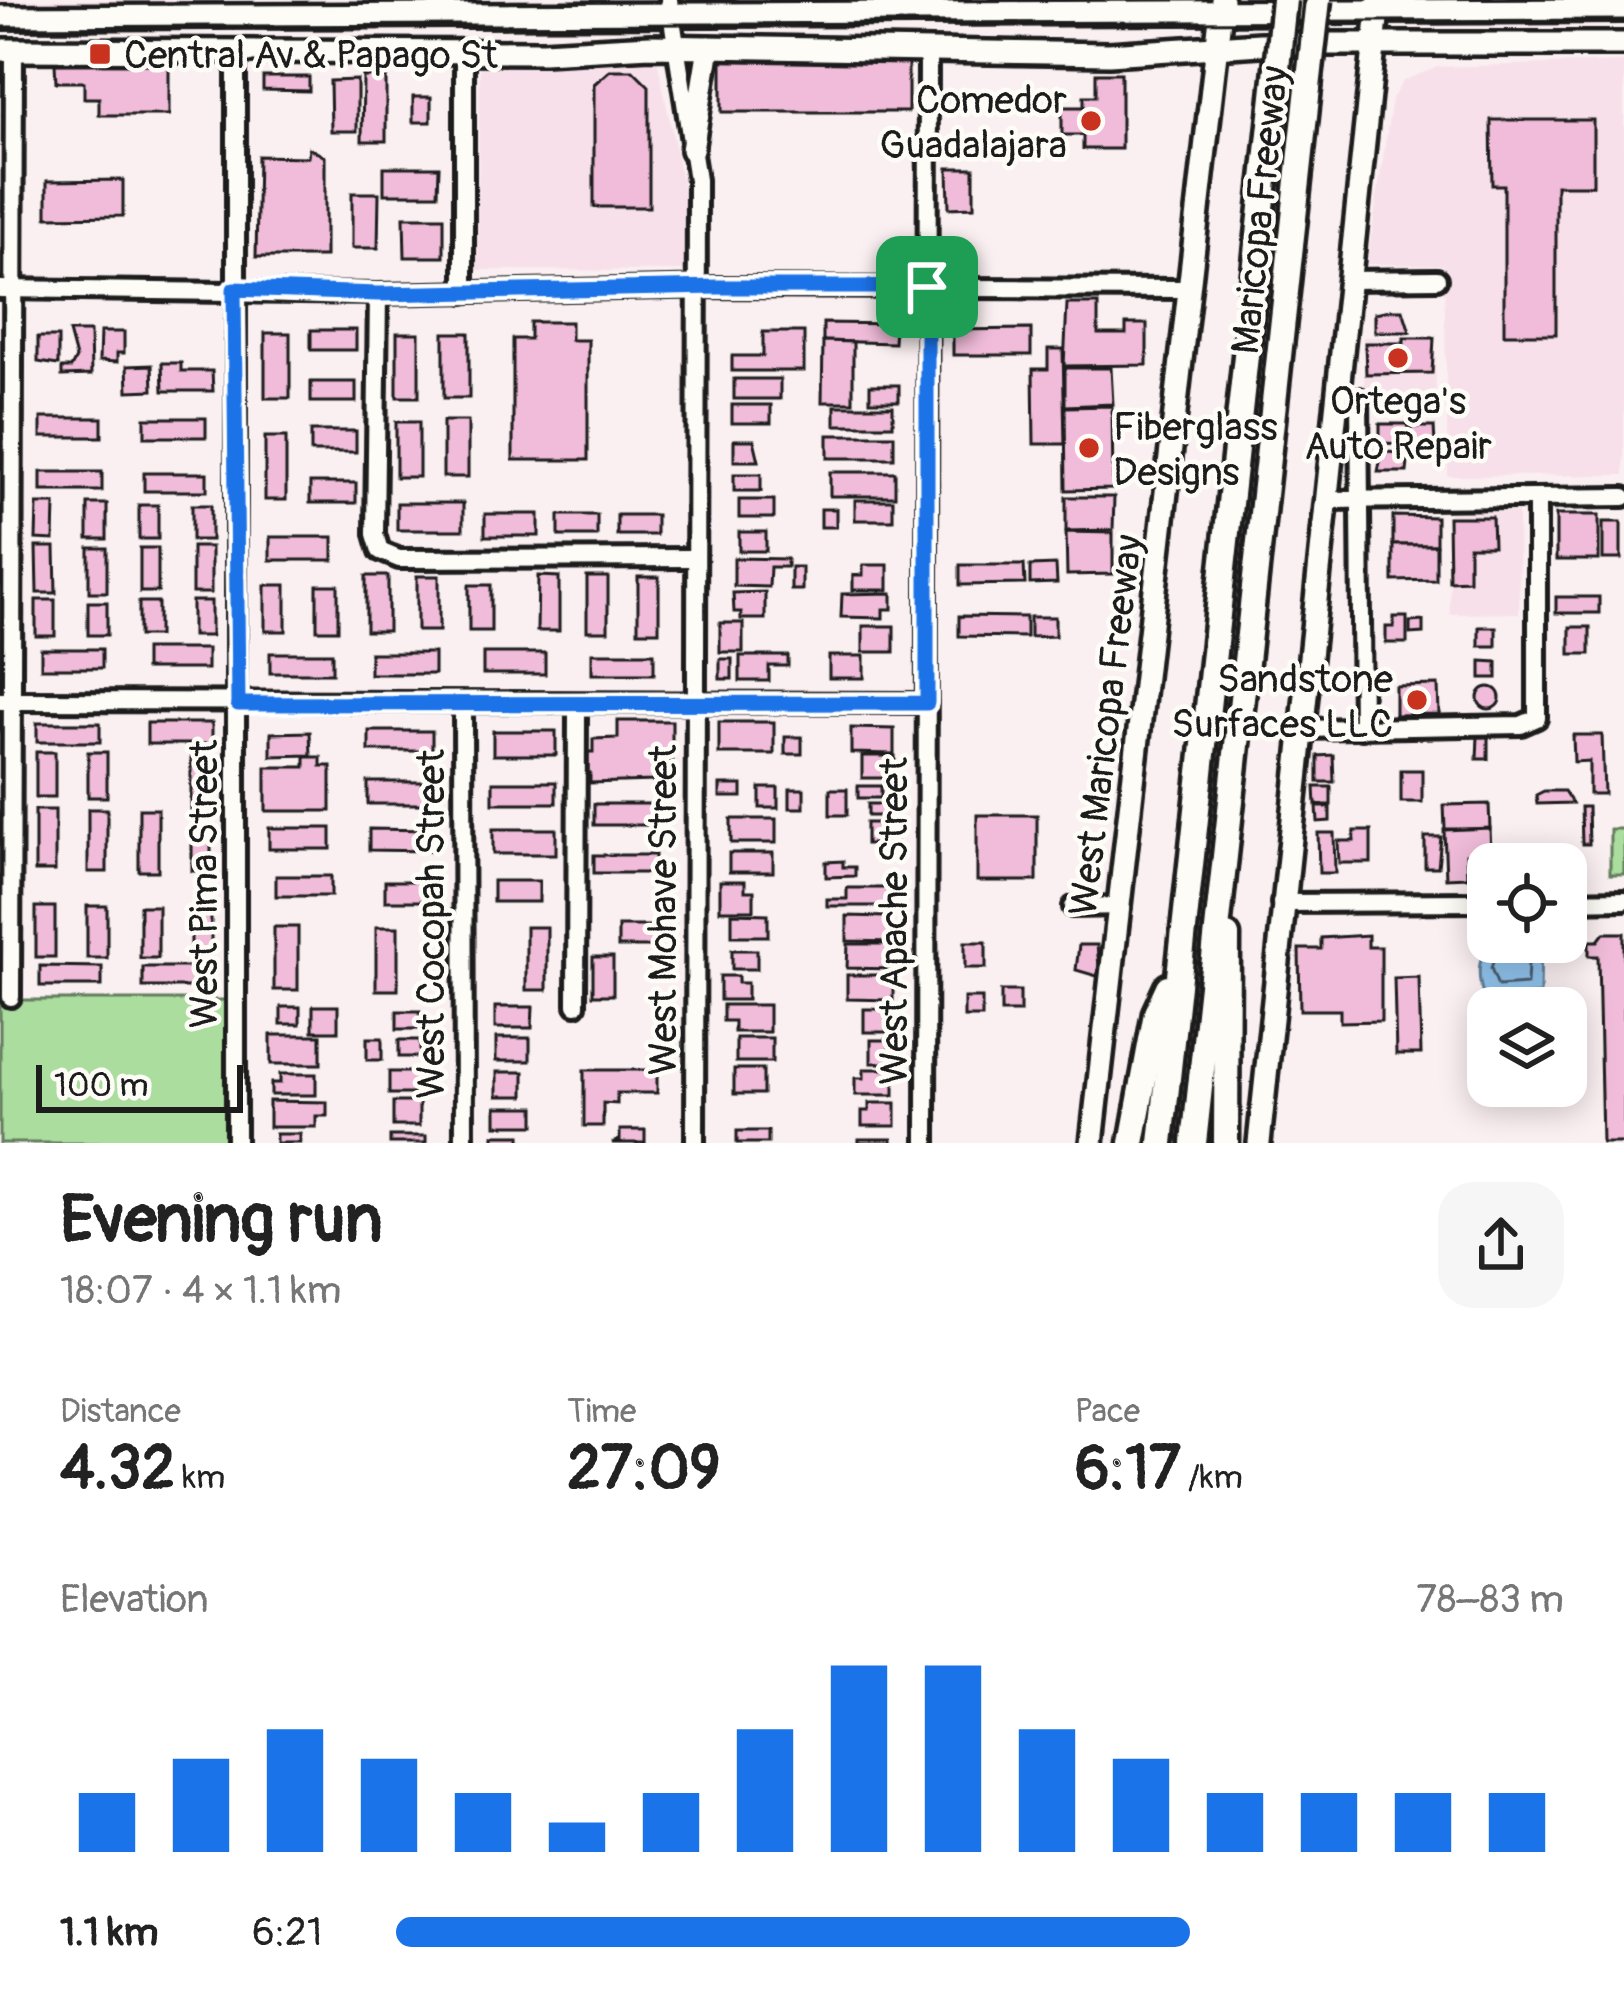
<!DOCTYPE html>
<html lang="en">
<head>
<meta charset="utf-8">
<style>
  :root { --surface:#fff; --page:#f6f6f6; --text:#222; --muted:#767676; --accent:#1a73e8 }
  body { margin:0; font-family:Pangolin,sans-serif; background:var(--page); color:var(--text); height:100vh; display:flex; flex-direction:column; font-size:45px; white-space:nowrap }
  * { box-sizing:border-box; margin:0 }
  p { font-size:39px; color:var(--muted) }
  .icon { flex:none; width:66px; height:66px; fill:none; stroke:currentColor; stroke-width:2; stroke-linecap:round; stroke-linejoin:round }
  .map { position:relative; height:1143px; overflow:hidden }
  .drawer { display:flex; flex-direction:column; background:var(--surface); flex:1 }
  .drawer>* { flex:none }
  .buttons { position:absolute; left:1467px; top:843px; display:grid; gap:24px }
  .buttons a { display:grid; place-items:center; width:120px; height:120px; border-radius:24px; background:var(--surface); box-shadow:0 6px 30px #0003; font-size:60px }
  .scale { position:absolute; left:36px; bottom:30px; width:207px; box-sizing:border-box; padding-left:12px; border:6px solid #1c1c1c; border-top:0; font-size:33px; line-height:42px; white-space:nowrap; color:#1c1c1c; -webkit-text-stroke:9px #fdfcf7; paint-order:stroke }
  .pin { position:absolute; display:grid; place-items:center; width:102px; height:102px; color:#fff; margin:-51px; border-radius:24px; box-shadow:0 6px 18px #0006 }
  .round { display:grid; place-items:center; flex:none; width:126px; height:126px; border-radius:36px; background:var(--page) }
  .headline { display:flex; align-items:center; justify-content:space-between; height:204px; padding:0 60px }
  h1 { font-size:66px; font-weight:700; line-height:90px }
  .metrics { display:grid; grid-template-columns:repeat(3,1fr); gap:18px; height:204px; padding:12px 60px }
  .metrics div { display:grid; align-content:center }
  .metrics b { font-size:60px; font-weight:700 }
  .metrics small { font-size:33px; font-weight:400 }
  .metrics p { font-size:33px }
  .chart { height:336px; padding:24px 60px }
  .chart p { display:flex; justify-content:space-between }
  .chart svg { width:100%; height:216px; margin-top:12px; stroke:var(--accent); stroke-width:6 }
  ul { padding:0 60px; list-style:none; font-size:39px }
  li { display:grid; grid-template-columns:192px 144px 1fr; align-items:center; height:90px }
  li i { height:30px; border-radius:15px; background:var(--accent) }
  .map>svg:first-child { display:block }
</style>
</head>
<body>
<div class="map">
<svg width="1624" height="1143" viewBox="0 0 1624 1143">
  <rect width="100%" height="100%" fill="#faeff1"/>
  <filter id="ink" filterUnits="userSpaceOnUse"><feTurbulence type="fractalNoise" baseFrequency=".00833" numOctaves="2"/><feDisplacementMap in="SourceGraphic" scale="24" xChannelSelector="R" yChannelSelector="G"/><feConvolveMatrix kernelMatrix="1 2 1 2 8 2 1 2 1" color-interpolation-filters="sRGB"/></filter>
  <g filter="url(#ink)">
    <g fill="#f7e0ea">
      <path d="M0 0H217L213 7 0 11Z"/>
      <path d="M634 52 657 58 686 201 688 271 477 270 480 53Z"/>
      <path d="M1624 62V475L1448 476 1444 265 1367 264 1392 99 1403 81 1438 67Z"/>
      <path d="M1435 336 1436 407 1365 410 1363 337Z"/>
      <path d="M1518 512 1519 613 1450 614 1449 513Z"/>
    </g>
    <g fill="#aadd9e" stroke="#637c5d" stroke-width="3">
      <rect x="1610" y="829" width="14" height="45"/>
      <path d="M0 1000H225L226 1143H0Z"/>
    </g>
    <path fill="#91c4ee" stroke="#62819a" stroke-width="3" d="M1492 942H1541L1540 994 1499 998 1483 994C1477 976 1477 954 1492 942Z"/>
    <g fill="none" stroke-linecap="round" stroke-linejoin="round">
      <path stroke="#4b5f70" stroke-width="3" d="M1500 942 1491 968 1498 986 1527 984 1529 942"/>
    </g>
    <g fill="#f0bcd9" stroke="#1c1c1c" stroke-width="3">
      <path d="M722 58 908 59V112H722Z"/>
      <path d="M364 59H387L386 77H363Z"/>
      <path d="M169 63V115H99V98H84V82H56L55 64Z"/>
      <path d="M610 70H633L649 86V207H594V84Z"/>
      <path d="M1096 73H1121V149H1083V135H1062V107H1084V96H1096Z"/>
      <path d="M263 77H309V91L263 90Z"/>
      <path d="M363 77H386V141H362Z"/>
      <path d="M357 80V131H331L330 81Z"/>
      <rect x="413" y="97" width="18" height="25"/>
      <path d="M1491 120H1593V185H1556V334H1504V185H1492Z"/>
      <path d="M309 148 325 157V257H256L258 156 308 157Z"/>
      <path d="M384 167H439L438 194H384Z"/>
      <path d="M948 168H974V207L949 208Z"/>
      <path d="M123 180V216L47 217V181Z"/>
      <path d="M352 193H379L378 248H352Z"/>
      <path d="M404 217H444V257H405Z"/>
      <path d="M1067 304H1098V334H1126V324H1147V365L1064 366Z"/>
      <path d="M1390 310H1403L1410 332H1375V313Z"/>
      <path d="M530 322H571V340H588V460H513V339H530Z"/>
      <path d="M823 323 895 324 894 343 823 341Z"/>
      <path d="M1031 329V355H953V330Z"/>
      <rect x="311" y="330" width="45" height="20"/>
      <path d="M69 332H90L91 375 62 376V368H71L76 358Z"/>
      <path d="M100 332H124V353H117V362L99 361Z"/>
      <path d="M763 332H804V371H732V356H763Z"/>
      <rect x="265" y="333" width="25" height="65"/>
      <rect x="397" y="333" width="22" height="64"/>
      <rect x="444" y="333" width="25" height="65"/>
      <path d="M38 337H58V365L38 362Z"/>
      <path d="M1404 338H1434L1432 373 1366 374 1365 343H1404Z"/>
      <path d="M823 341 853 342V402H822Z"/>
      <path d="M1048 349H1063L1065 444H1034L1033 369H1048Z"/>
      <path d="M162 363H181V371H212L213 391H163Z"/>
      <path d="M152 365 153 390 128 391 127 366Z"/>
      <path d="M1065 368H1111L1113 404 1065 406Z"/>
      <rect x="734" y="379" width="46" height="20"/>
      <rect x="311" y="382" width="45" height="20"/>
      <rect x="870" y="385" width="29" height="16"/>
      <rect x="732" y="405" width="39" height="18"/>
      <rect x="835" y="406" width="58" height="19"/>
      <path d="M1112 406 1113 489 1066 490 1065 407Z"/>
      <rect x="41" y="418" width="61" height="19"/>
      <rect x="145" y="418" width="61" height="19"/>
      <rect x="443" y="421" width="25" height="56"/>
      <rect x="396" y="422" width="23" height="55"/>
      <path d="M1380 424H1408L1407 444 1380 443Z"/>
      <path d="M1411 427H1434L1435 444H1411Z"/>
      <rect x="311" y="431" width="45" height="21"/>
      <rect x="828" y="435" width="66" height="23"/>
      <rect x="265" y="437" width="21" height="63"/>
      <path d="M734 440H754L759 461H734Z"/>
      <path d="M1382 452 1409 453 1407 472H1378Z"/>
      <rect x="41" y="472" width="61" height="19"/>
      <rect x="830" y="472" width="65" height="24"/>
      <rect x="144" y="473" width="63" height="18"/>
      <rect x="734" y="474" width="27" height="17"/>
      <rect x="310" y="483" width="46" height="20"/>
      <path d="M1066 497H1114L1113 530 1066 531Z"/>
      <rect x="739" y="500" width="35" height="18"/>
      <rect x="855" y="500" width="38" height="20"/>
      <rect x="397" y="503" width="66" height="27"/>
      <path d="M37 504H55L54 540 36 539Z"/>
      <rect x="88" y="504" width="19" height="35"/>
      <rect x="139" y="505" width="19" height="34"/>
      <rect x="192" y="505" width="19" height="35"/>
      <rect x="821" y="509" width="15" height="18"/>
      <rect x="485" y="514" width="54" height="22"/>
      <rect x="559" y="515" width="38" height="21"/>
      <rect x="617" y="515" width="39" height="20"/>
      <rect x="1556" y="515" width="43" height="45"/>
      <path d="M1393 516 1436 517V545H1393Z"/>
      <path d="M1448 517H1492L1493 546H1469V580L1449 581Z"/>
      <rect x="1603" y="522" width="18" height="37"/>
      <rect x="739" y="532" width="27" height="19"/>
      <path d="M1066 532 1113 533V574L1067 575Z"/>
      <rect x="270" y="537" width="63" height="23"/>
      <path d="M1393 545H1436V580L1393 581Z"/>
      <path d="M36 547H55L56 593H37Z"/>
      <rect x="192" y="547" width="19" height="46"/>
      <rect x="89" y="548" width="18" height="44"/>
      <rect x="140" y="548" width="18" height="44"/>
      <path d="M734 558 787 559V567H770L769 587 734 586Z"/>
      <path d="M863 565H888V590H853V575H863Z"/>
      <path d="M960 565H1024L1025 584 960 585Z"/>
      <path d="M1056 565 1057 583 1030 584V566Z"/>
      <rect x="791" y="567" width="11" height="23"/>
      <rect x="366" y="576" width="22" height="55"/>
      <rect x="417" y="576" width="22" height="55"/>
      <path d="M538 576 559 577V631H537Z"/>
      <rect x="587" y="577" width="21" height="54"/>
      <rect x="638" y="577" width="21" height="54"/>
      <rect x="265" y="585" width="21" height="46"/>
      <rect x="317" y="585" width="21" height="45"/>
      <rect x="469" y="585" width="22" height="46"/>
      <path d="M765 592V619H741V612H734L733 593Z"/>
      <path d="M892 593V609H883V618L841 617 842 594Z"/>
      <rect x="1556" y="597" width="43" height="16"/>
      <rect x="36" y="600" width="19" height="36"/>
      <rect x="192" y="601" width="19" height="35"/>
      <rect x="88" y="602" width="19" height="33"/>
      <rect x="139" y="602" width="19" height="34"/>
      <path d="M959 616 1026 617V637L959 636Z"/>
      <path d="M1030 617H1055V636L1030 637Z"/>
      <path d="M1394 617H1407V643H1386V627H1394Z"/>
      <path d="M1423 621V633L1410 634V622Z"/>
      <rect x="720" y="623" width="23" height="29"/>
      <rect x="863" y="626" width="31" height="26"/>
      <rect x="1479" y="627" width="17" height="19"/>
      <rect x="1570" y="627" width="20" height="27"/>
      <rect x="41" y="649" width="61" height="19"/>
      <rect x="145" y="649" width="62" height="20"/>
      <rect x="270" y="653" width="62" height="20"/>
      <rect x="370" y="653" width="64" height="21"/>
      <rect x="483" y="653" width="62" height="21"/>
      <rect x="592" y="653" width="62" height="21"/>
      <path d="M740 656H788V666H769V681H740Z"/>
      <rect x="829" y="656" width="35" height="22"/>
      <rect x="720" y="659" width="12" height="20"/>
      <path d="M1481 661 1497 662V678H1481Z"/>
      <path d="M1438 685 1439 714 1395 715V686Z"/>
      <circle cx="1489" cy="698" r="11"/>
      <path d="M618 721H672V761H654V781L590 783V773L581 774V752H593V739L618 738Z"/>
      <rect x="719" y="722" width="55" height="32"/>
      <rect x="37" y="723" width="63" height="19"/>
      <rect x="147" y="723" width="65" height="21"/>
      <path d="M851 728 894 729V754L851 753Z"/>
      <rect x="369" y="731" width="63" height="20"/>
      <rect x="493" y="731" width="63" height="24"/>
      <path d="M310 732 311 755 271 756V733Z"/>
      <path d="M1573 735H1602L1604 794H1589V761L1574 762Z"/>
      <path d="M1478 736H1488V759H1477Z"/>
      <rect x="785" y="737" width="17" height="17"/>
      <rect x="36" y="752" width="19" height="45"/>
      <rect x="88" y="752" width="19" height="45"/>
      <path d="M1333 755 1334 782H1318V756Z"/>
      <rect x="862" y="756" width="33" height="22"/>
      <path d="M305 757H321V766H331V811H266V767H305Z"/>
      <rect x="191" y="758" width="20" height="61"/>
      <rect x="1401" y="770" width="21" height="32"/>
      <rect x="368" y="782" width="63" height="22"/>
      <rect x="493" y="782" width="63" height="21"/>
      <rect x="720" y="785" width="22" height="12"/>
      <rect x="858" y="786" width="23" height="12"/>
      <path d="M1315 787H1331V805H1316Z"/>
      <rect x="760" y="788" width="18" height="20"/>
      <rect x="790" y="789" width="14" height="19"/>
      <rect x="830" y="789" width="17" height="26"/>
      <path d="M1544 791H1564L1572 803 1537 804 1536 795Z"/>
      <rect x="594" y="804" width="63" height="21"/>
      <rect x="868" y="804" width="24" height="12"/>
      <path d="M1489 804 1490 829H1445L1444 805Z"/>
      <path d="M1317 807H1330V821L1318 822Z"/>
      <path d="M1581 807H1588L1589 844H1582Z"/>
      <rect x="88" y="809" width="19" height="63"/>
      <rect x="139" y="809" width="19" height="62"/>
      <rect x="35" y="810" width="20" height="61"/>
      <rect x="977" y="815" width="60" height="66"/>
      <rect x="731" y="819" width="45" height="24"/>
      <rect x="866" y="823" width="30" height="21"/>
      <rect x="269" y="828" width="62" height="21"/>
      <path d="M1490 828 1491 854H1466L1467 877 1446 878 1444 830Z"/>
      <path d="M369 829 431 830V851L369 850Z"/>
      <rect x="493" y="829" width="63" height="25"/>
      <path d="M1354 831H1371V863H1339L1338 841H1354Z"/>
      <path d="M1318 833H1334L1335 873H1319Z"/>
      <rect x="192" y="836" width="19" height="35"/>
      <path d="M1425 837H1441L1438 867H1425Z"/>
      <rect x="729" y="853" width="44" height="19"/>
      <rect x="594" y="855" width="61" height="18"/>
      <path d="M843 861V867H855V876L826 877V862Z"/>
      <rect x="276" y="876" width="55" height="20"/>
      <rect x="385" y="881" width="46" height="20"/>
      <rect x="493" y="881" width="46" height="21"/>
      <path d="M720 881H745V891H754V910H720Z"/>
      <path d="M847 888H887V906H827V899H847Z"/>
      <rect x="87" y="906" width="20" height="52"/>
      <rect x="140" y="906" width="18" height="52"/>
      <rect x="36" y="907" width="19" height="50"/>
      <rect x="191" y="907" width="20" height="50"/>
      <path d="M732 913 768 914V936H732Z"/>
      <path d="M847 916 888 917 895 942 847 941Z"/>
      <rect x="618" y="926" width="39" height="21"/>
      <rect x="274" y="927" width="24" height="63"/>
      <rect x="376" y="927" width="22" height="63"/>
      <rect x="526" y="927" width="21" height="63"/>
      <path d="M1604 933H1624V1143H1602L1598 956H1589V941H1598Z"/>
      <path d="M1368 935V947H1381V1021L1340 1022V1010H1300L1299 949H1321V938Z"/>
      <rect x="965" y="942" width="21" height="26"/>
      <path d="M848 944H894V969L847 968Z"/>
      <path d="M1079 945H1097L1100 977 1076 970Z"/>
      <rect x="732" y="950" width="25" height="19"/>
      <rect x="593" y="957" width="20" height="38"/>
      <path d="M40 966 102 967V986H40Z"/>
      <rect x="143" y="967" width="64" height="20"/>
      <path d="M847 975H893V1000L847 999Z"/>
      <path d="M720 976H738V983H747V1000H720Z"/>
      <path d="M1419 977 1421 1054H1396L1394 978Z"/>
      <rect x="1001" y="991" width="19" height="21"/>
      <rect x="964" y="998" width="18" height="19"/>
      <path d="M723 1005H769V1032H734V1021H723Z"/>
      <rect x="313" y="1006" width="25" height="25"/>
      <rect x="281" y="1007" width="19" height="17"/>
      <path d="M495 1007H533L532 1028H495Z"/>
      <rect x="864" y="1009" width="25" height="23"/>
      <rect x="397" y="1011" width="23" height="18"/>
      <rect x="271" y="1035" width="50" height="29"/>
      <rect x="367" y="1038" width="15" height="22"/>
      <rect x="496" y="1038" width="34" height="23"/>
      <rect x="736" y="1038" width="36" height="24"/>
      <rect x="399" y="1040" width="21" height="17"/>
      <rect x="871" y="1040" width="18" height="23"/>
      <rect x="734" y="1069" width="29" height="25"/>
      <path d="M864 1069H894V1095H855V1078H864Z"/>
      <path d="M584 1070H657V1093H617V1104L603 1103V1126H584Z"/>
      <rect x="389" y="1072" width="33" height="22"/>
      <rect x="497" y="1072" width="27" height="24"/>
      <path d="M280 1074H316V1095H271V1083H280Z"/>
      <path d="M269 1101 327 1102V1116H316V1127H269Z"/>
      <rect x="393" y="1102" width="26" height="24"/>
      <path d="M869 1103H896V1126H862V1111H869Z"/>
      <rect x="496" y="1107" width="39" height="18"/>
      <path d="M620 1130H645V1143H612L620 1140Z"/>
      <rect x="737" y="1131" width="31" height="12"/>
      <rect x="276" y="1134" width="24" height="9"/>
      <rect x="494" y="1135" width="27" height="8"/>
      <rect x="390" y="1136" width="36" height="7"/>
      <rect x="859" y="1139" width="33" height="4"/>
    </g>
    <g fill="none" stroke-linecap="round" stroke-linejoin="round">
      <g stroke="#1c1c1c" stroke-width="26">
        <g id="minor">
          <path d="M669 0 697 180 695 1143"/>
          <path d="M1349 280 1437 279"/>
          <path d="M0 289 378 294 719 287 1188 289"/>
          <path d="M464 293V51"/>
          <path d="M378 294 375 534 380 551 399 559 696 558"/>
          <path d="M1359 398 1362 729"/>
          <path d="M1326 500 1624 497"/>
          <path d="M0 701 927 703"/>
          <path d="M463 705 464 1143"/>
          <path d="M1302 729 1521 725 1537 718V500"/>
          <path d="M1566 901 1624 900"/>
          <path d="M1281 903 1488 902"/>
          <path d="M1073 907 1121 906"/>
          <path d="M11 997 14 50"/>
          <path d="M576 1005 577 706"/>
          <path d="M236 1143V50"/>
          <path d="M926 1143 928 51"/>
        </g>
      </g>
      <g stroke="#1c1c1c" stroke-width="30">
        <g id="major">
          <path d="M0 17 1624 10"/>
          <path d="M0 50 543 52 650 46 1109 54 1260 44H1624"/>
          <path d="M692 150 709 47"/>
          <path d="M1092 1143 1222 0"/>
          <path d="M1259 1143 1379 0"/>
        </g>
      </g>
      <g stroke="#1c1c1c" stroke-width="33">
        <g id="highway">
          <path d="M1132 1143 1156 1013 1168 987"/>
          <path d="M1161 1143 1275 87"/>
          <path d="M1194 1143 1308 88"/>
          <path d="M1226 1143 1227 936"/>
        </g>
      </g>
      <use href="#minor" stroke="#fdfcf7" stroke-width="16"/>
      <use href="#major" stroke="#fdfcf7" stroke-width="21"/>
      <use href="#highway" stroke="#fdfcf7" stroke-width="24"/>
      <path stroke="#1c1c1c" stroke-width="3" d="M0 27 1624 20"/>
      <g stroke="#1c1c1c" stroke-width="33" stroke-linecap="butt">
        <g id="highway-bridge">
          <path d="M1275 87 1284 0"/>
          <path d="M1308 88 1318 0"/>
        </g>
      </g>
      <use href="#highway-bridge" stroke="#fdfcf7" stroke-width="24"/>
    </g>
  </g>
  <g fill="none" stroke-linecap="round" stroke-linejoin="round" filter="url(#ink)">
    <g stroke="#fff" stroke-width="24">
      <path id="route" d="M718 287H927V703L238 704 234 289 378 294Z"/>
    </g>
    <use href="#route" stroke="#1a73e8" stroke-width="15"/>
  </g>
  <g fill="#c8321e" stroke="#fdfcf7" stroke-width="4.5">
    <rect x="88" y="42" width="24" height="24" rx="6"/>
    <circle cx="1091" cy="121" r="12"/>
    <circle cx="1398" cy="358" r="12"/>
    <circle cx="1089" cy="448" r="12"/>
    <circle cx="1417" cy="700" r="12"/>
  </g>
  <g text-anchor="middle" stroke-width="9" stroke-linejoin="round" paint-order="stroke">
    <g font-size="39" fill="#1c1c1c" stroke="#fdfcf7" text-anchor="start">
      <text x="124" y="68">Central Av &amp; Papago St</text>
      <text x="1067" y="113" text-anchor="end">Comedor<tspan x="1067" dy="45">Guadalajara</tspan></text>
      <text x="1398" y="414" text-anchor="middle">Ortega's<tspan x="1398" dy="45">Auto Repair</tspan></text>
      <text x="1113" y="440">Fiberglass<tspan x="1113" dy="45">Designs</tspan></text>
      <text x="1393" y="692" text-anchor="end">Sandstone<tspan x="1393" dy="45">Surfaces LLC</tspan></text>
    </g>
    <g font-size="39" fill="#1c1c1c" stroke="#fdfcf7">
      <text transform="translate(1259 210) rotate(-84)" y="14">Maricopa Freeway</text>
      <text transform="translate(1105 725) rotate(-83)" y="14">West Maricopa Freeway</text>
      <text transform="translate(203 884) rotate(-90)" y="14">West Pima Street</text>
      <text transform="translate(662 910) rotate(-90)" y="14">West Mohave Street</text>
      <text transform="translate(893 921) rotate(-90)" y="14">West Apache Street</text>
      <text transform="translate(430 924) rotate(-90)" y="14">West Cocopah Street</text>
    </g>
  </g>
</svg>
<div class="buttons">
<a><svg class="icon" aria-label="locate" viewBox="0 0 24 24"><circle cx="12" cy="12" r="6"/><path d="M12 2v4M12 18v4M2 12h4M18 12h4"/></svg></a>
<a><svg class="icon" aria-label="layers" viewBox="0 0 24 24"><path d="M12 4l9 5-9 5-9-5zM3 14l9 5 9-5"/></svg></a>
</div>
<div class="scale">100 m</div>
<div class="pin" style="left:927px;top:287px;background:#1e9e55"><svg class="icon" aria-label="arrive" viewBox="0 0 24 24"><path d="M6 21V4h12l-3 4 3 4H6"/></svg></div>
</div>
<section class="drawer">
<div class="headline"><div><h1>Evening run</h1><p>18:07 · 4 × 1.1 km</p></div><a class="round"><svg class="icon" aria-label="share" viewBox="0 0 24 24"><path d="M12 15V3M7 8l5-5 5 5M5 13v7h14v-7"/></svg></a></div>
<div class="metrics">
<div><p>Distance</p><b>4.32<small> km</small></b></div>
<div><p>Time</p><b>27:09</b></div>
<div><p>Pace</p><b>6:17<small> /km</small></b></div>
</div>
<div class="chart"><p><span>Elevation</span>78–83 m</p>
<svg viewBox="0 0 160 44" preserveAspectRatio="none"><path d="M5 44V32M15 44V25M25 44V19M35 44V25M45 44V32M55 44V38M65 44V32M75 44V19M85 44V6M95 44V6M105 44V19M115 44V25M125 44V32M135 44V32M145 44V32M155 44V32"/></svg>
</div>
<ul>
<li><b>1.1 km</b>6:21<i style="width:68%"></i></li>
</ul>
</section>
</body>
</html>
